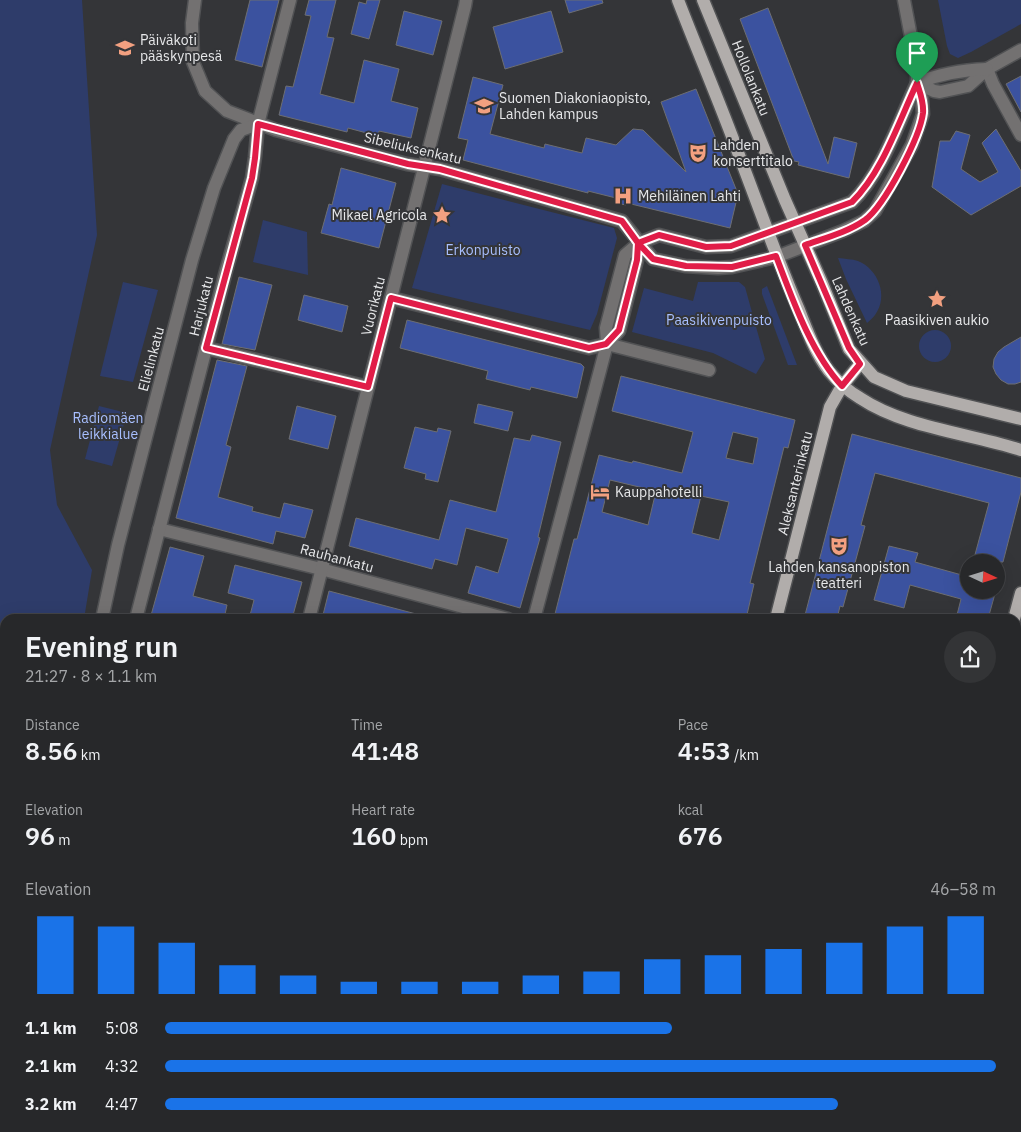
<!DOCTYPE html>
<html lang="en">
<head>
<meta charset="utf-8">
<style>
  :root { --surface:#27282a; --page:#333436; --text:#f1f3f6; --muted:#a4a6a8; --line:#434447; --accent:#1a73e8 }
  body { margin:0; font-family:"IBM Plex Sans",sans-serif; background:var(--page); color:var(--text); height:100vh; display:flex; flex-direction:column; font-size:19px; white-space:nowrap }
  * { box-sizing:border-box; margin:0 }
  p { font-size:16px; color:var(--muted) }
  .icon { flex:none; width:28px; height:28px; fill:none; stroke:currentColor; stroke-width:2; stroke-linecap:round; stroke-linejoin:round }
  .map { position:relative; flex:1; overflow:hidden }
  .drawer { position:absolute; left:0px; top:614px; width:1021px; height:519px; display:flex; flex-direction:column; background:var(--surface); border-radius:15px 15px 0 0; box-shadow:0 5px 20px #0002,0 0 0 1px var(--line) }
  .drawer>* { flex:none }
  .needle { width:32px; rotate:94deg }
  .tools { position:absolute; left:960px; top:554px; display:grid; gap:10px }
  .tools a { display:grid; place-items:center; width:45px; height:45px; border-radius:50%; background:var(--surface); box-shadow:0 5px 20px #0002,0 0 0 1px var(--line); font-size:25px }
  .pin { position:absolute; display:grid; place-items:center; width:42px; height:42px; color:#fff; margin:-51px -21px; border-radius:50% 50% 50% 0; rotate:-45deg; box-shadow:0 0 5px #0007 }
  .pin .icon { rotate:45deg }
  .round { display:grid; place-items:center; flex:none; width:52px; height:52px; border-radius:26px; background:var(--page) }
  .overview { display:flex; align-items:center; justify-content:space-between; height:85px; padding:0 25px }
  h1 { font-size:28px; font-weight:600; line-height:38px }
  .metrics { display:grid; grid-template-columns:repeat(3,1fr); gap:8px; height:85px; padding:5px 25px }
  .metrics div { display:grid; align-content:center }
  .metrics b { font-size:25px; font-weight:600 }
  .metrics small { font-size:14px; font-weight:400 }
  .metrics p { font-size:14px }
  .chart { height:140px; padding:10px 25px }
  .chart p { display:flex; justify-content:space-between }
  .chart svg { width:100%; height:90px; margin-top:5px; stroke:var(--accent); stroke-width:6 }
  ul { padding:0 25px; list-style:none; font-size:16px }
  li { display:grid; grid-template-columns:80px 60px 1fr; align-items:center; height:38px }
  li i { height:12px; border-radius:6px; background:var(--accent) }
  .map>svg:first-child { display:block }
</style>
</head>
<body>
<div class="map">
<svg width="1021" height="1132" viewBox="0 0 1021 1132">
  <rect width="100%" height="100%" fill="#343538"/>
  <g fill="#2e3c6a">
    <path d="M0 0H82L97 235 50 450 57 505 92 570 84 619H5V649L0 644Z"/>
    <path d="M938 0H1021V24L971 52 958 58 950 54 947 46Z"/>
    <path d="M442 184 614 228 617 238 597 314 590 330 412 288Z"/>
    <path d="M263 220 307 232 308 275 253 262Z"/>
    <path d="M838 258C845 259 852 259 858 261 878 269 889 296 875 315 873 318 870 320 867 323L846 279Z"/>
    <path d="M123 282 158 290 133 382 100 376Z"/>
    <path d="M698 282H739L745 287 765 359 756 374 713 353 632 332 644 288 693 301Z"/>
    <path d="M767 286 797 365H788L762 294V289Z"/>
    <circle cx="935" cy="346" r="16"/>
    <path d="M99 406 127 413 112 466 85 459Z"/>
    <path d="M0 883 5 884V1051L0 1069Z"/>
  </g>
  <g fill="#3b529f" stroke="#6d6e72" fill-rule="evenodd">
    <path d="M250 0H279L262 67 235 60Z"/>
    <path d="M309 0H336L327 37 334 38 320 94 354 103 364 60 399 69 391 101 418 108 411 138 379 131 378 136 348 128 347 132 279 115 286 86 293 87 311 16 305 15Z"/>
    <path d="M367 0H380L369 39 351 34 359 2 366 4Z"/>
    <path d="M565 0H602L603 3 569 13Z"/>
    <path d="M768 8 828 164 834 137 857 143 849 178 798 165 799 162 794 161 740 19Z"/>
    <path d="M404 11 442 21 433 55 396 45Z"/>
    <path d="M551 11 563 52 505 69 493 27Z"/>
    <path d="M1021 76V112L1006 84Z"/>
    <path d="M473 77 503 85 490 134 544 148 545 144 582 153 586 138 616 145 633 129 643 130 686 172 661 102 696 89 738 194 730 228 627 203 626 205 616 203V198L588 191V193L463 160 468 140 458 138Z"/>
    <path d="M996 129 1021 171V186L971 215 932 187 940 141H950L956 131 970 135 961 169 980 182 998 172 982 143Z"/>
    <path d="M341 168 396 183 379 248 321 233 329 204 332 205Z"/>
    <path d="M239 277 272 285 255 350 222 344Z"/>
    <path d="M304 295 348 306 342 332 298 320Z"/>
    <path d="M407 320 581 364 584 367 577 398 531 387 530 390 486 379 488 371 400 348Z"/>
    <path d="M1021 337V382L1015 384H1008L1001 380 996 374 993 367 994 359 998 352 1004 347Z"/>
    <path d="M217 360 247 366 226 445 231 447 218 497 253 507 252 511 280 518 284 503 313 510 305 538 276 531 273 544 176 518Z"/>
    <path d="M621 376 795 420 788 448 784 447 750 583 754 584 746 619H572L555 614 574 539H577L599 455 632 463 633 461 682 473 693 432 612 411ZM733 432 758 438 753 464 726 458ZM610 480 656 491 648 525 602 512ZM701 496 729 502 719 540 692 533Z"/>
    <path d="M478 404 513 412 508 431 474 423Z"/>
    <path d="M297 406 336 416 328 449 289 439Z"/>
    <path d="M415 427 437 432 438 428 451 431 438 482 425 479 426 474 404 468Z"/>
    <path d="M852 434 1021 478V492L1003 562H973L989 503 875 473 861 525 865 526 843 607 840 606 837 619H804Z"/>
    <path d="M532 435 561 442 538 537 540 538 520 608 468 593 476 566 498 573 508 539 466 528 457 565 435 559 432 569 349 546 356 518 439 540 450 500 496 512 514 438 530 441Z"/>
    <path d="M889 546 918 553 915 562 969 577V590H996L988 619H956L961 599 910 585 904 608 874 600Z"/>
    <path d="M170 547 204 556 193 596 227 605 224 619H150Z"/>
    <path d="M235 565 302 582 292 619H249L254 600 228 593Z"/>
    <path d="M329 591 420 615V619H322Z"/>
  </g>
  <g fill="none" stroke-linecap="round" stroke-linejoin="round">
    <g stroke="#515254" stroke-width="15">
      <g id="minor">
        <path d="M195 0 192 23 193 62 205 91 227 111 276 130 407 164 440 169 622 221 653 259 685 266 718 268 732 267 776 257 843 231 864 221 875 211 912 145 923 114 922 99 917 83V68L904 0"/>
        <path d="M987 69 993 84 1021 135"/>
        <path d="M917 83 934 91 940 92 968 86 987 69 1021 50"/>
        <path d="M917 83C939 74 963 70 987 69"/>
        <path d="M391 298 589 348 607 344 709 370"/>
        <path d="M607 344 619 331 637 260 639 243"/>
        <path d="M206 348 368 387"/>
        <path d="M159 529 321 569 508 619"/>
        <path d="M102 619 118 545 192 260 214 188 234 139 241 130 258 124"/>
        <path d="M136 619 226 271 252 178 255 157 258 124 290 0"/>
        <path d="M309 619 450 66 465 6 466 0"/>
        <path d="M534 619 607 344 606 328 625 255 639 243 659 235 706 247 731 246 852 202C882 173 899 121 917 83"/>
        <path d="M0 744 5 745"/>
        <path d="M1016 751 1021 752"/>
        <path d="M1016 1051 1021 1052"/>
        <path d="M0 1099 5 1100"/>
        <path d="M106 1128 122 1132"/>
        <path d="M707 1128 725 1132"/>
        <path d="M1 1132 5 1117"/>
        <path d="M177 1132 178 1128"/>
        <path d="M402 1132 403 1128"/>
      </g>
    </g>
    <g stroke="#515254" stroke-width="15">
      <g id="major">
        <path d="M678 0C698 52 720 103 739 155 759 207 777 259 799 310 807 330 815 353 829 371 838 382 848 391 860 398 905 428 969 433 1021 450"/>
        <path d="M703 0 785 200 822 283 849 349 874 377 906 391 1021 419"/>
        <path d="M776 619 830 407 842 386 860 364"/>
        <path d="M1014 619 1021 593"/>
        <path d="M643 1132 644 1128"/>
        <path d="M878 1132 879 1128"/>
      </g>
    </g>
    <use href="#minor" stroke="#737171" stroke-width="12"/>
    <use href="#major" stroke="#b1adab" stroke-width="12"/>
  </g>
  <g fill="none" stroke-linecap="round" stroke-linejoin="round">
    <g stroke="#fff" stroke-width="10">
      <path id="route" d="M917 83C899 121 882 173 852 202L731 246 706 247 659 235 638 243 622 221 440 169 408 164 258 124 255 158 252 178 206 348 368 387 391 298 589 348 606 344 619 330 637 260 638 243 653 259 686 266 732 267 776 256C792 298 811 353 842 386L860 364 849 348 805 245C825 238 848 232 865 220 885 205 920 137 923 113 924 102 920 93 917 83"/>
    </g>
    <use href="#route" stroke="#e11d48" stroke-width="6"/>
  </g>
  <defs>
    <g id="school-bare" transform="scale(1.5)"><path d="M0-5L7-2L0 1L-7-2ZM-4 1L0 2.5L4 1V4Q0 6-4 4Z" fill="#f2a080" stroke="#343538" stroke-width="2.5" paint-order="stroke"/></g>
    <g id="theatre-bare" transform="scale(1.5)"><path d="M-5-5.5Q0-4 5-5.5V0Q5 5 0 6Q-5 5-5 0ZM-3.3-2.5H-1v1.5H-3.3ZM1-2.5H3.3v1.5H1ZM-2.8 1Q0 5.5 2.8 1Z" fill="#f2a080" stroke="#343538" stroke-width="2.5" paint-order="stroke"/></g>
    <g id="hospital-bare" transform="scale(1.5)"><path d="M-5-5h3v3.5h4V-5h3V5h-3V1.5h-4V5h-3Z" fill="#f2a080" stroke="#343538" stroke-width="2.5" paint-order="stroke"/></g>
    <g id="sight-bare" transform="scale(1.5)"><path d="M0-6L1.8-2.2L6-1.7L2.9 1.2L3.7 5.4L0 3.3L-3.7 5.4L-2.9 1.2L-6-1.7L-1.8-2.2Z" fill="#f2a080" stroke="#343538" stroke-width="2.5" paint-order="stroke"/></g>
    <g id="hotel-bare" transform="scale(1.5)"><path d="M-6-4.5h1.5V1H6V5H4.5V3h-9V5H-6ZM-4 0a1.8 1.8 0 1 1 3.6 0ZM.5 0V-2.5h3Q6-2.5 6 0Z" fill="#f2a080" stroke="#343538" stroke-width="2.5" paint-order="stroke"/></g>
  </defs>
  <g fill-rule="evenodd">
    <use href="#school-bare" x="125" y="48"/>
    <use href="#school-bare" x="484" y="106"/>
    <use href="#theatre-bare" x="698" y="153"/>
    <use href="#hospital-bare" x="623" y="196"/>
    <use href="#sight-bare" x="442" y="215"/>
    <use href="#sight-bare" x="937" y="299"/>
    <use href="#hotel-bare" x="600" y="492"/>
    <use href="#theatre-bare" x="839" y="546"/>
  </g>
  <g text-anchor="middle" stroke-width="4" stroke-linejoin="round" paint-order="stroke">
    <g font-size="14" fill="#e7e8ea" stroke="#343538" text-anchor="start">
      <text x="140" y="45">Päiväkoti<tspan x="140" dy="16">pääskynpesä</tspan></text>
      <text x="499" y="103">Suomen Diakoniaopisto,<tspan x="499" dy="16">Lahden kampus</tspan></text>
      <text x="713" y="150">Lahden<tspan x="713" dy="16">konserttitalo</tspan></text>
      <text x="638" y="201">Mehiläinen Lahti</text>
      <text x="427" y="220" text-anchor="end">Mikael Agricola</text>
      <text x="937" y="325" text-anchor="middle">Paasikiven aukio</text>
      <text x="615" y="497">Kauppahotelli</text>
      <text x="839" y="572" text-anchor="middle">Lahden kansanopiston<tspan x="839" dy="16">teatteri</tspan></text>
    </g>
    <g font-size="14" fill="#e7e8ea" stroke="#343538">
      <text transform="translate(751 78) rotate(68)" y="5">Hollolankatu</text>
      <text transform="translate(413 148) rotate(13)" y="5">Sibeliuksenkatu</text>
      <text transform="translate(201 306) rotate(-76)" y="5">Harjukatu</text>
      <text transform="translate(373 306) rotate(-76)" y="5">Vuorikatu</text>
      <text transform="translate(851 311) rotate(66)" y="5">Lahdenkatu</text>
      <text transform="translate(151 359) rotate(-75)" y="5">Elielinkatu</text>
      <text transform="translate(795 483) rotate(-76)" y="5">Aleksanterinkatu</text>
      <text transform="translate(337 558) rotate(15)" y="5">Rauhankatu</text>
    </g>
    <g font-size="14" fill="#a8bfff" stroke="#343538">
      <text x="483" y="255">Erkonpuisto</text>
      <text x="719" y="325">Paasikivenpuisto</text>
      <text x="108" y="423">Radiomäen<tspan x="108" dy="16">leikkialue</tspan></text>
    </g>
  </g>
</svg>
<div class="tools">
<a><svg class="needle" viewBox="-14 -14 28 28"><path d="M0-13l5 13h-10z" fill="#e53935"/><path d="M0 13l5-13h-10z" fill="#a4a6a8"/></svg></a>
</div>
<div class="pin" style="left:917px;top:83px;background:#1e9e55"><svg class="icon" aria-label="arrive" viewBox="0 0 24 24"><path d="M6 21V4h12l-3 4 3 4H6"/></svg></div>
<section class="drawer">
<div class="overview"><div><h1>Evening run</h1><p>21:27 · 8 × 1.1 km</p></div><a class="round"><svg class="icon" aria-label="share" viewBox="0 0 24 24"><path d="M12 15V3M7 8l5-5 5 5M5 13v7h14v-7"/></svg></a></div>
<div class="metrics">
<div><p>Distance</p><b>8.56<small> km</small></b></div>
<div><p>Time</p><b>41:48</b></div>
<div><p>Pace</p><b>4:53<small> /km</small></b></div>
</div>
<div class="metrics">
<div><p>Elevation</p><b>96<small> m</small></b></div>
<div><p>Heart rate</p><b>160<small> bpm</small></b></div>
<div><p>kcal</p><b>676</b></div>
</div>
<div class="chart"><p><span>Elevation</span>46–58 m</p>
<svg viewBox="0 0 160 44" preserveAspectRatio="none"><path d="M5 44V6M15 44V11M25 44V19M35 44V30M45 44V35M55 44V38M65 44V38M75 44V38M85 44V35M95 44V33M105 44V27M115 44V25M125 44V22M135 44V19M145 44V11M155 44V6"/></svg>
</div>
<ul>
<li><b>1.1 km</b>5:08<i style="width:61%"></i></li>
<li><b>2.1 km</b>4:32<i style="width:100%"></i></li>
<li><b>3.2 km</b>4:47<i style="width:81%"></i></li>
</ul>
</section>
</div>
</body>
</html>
